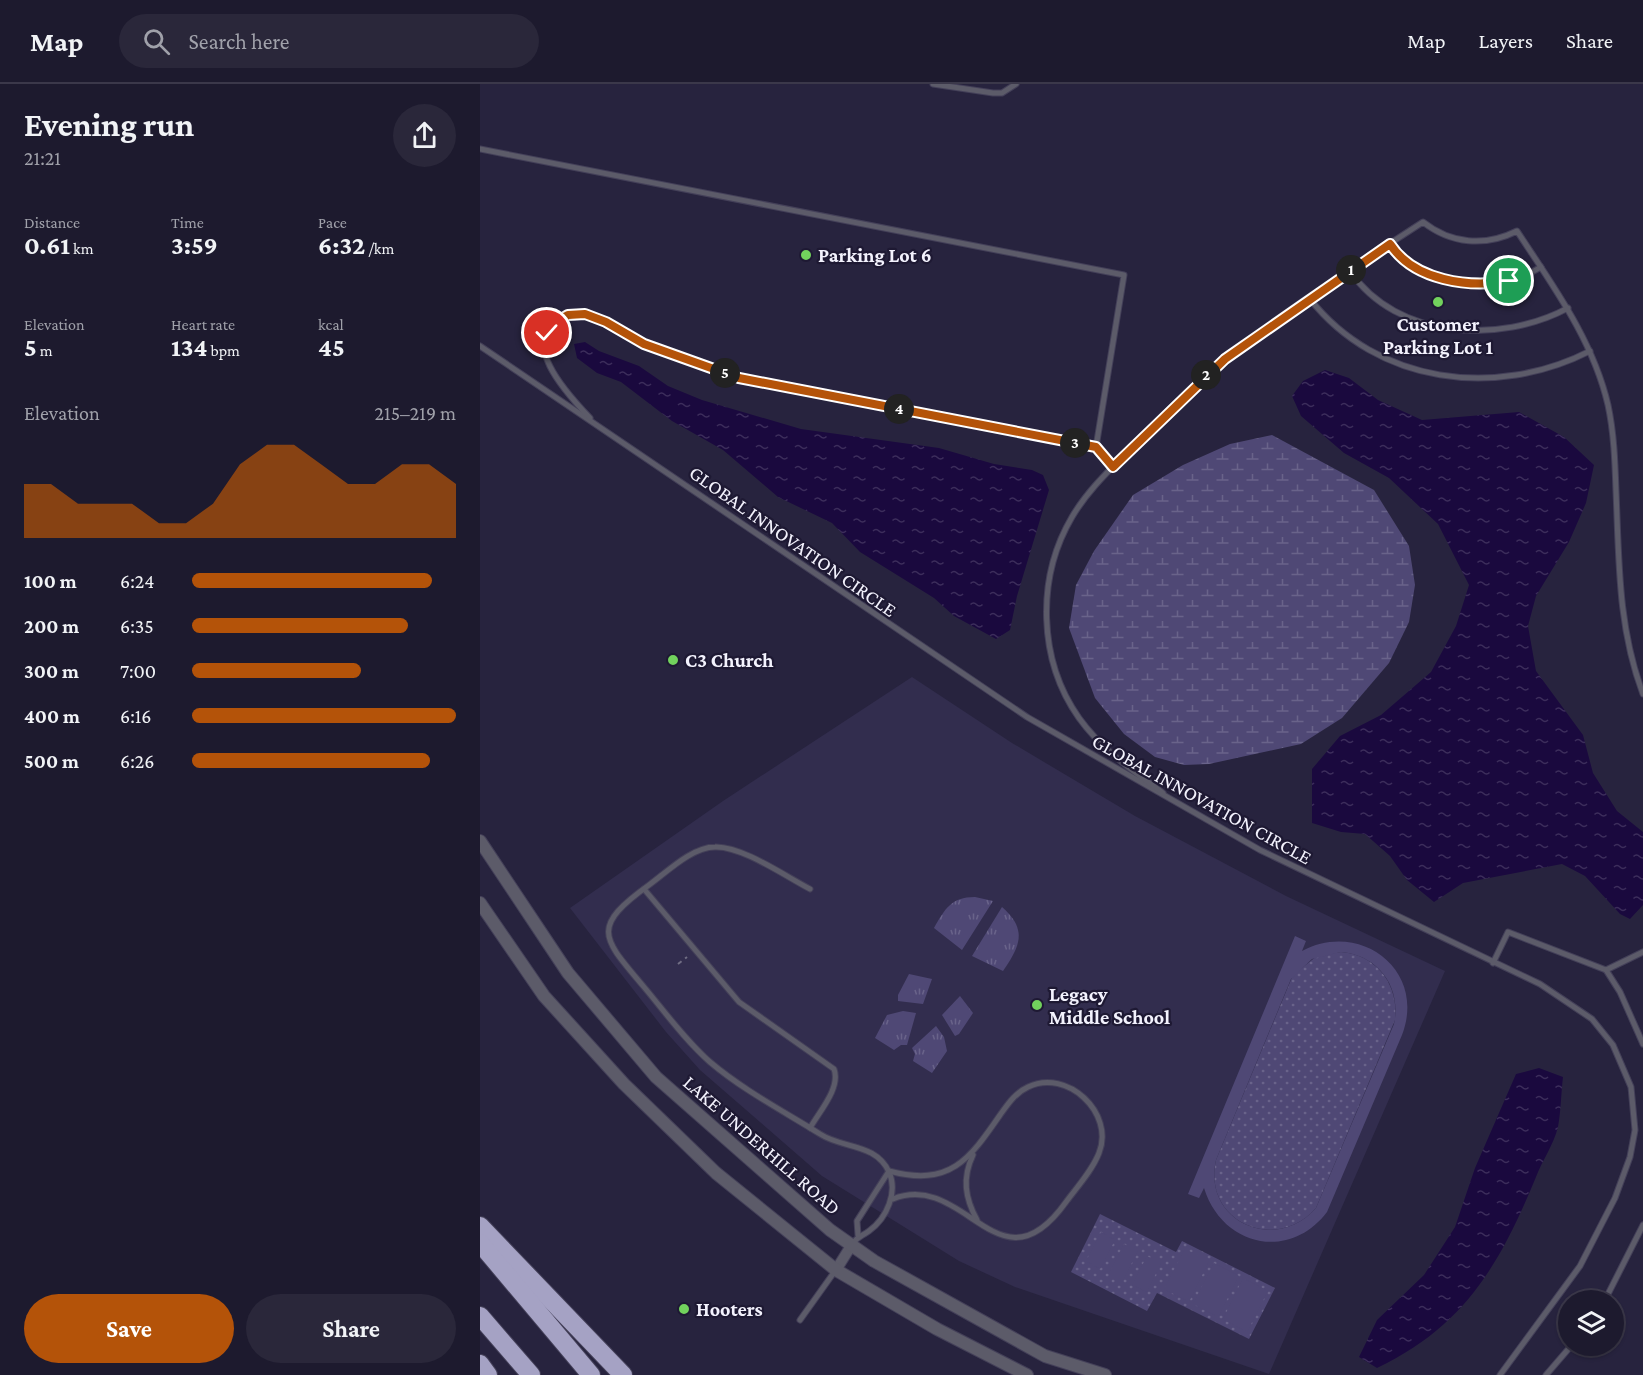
<!DOCTYPE html>
<html lang="en">
<head>
<meta charset="utf-8">
<style>
  :root { --surface:#1d1a2e; --page:#2a273a; --text:#f1f3f6; --muted:#a0a1aa; --line:#3b384a; --accent:#b45309 }
  body { margin:0; font-family:"Crimson Pro",serif; background:var(--page); color:var(--text); height:100vh; display:flex; flex-direction:column; font-size:22px; white-space:nowrap }
  * { box-sizing:border-box; margin:0 }
  p { font-size:20px; color:var(--muted) }
  .icon { flex:none; width:33px; height:33px; fill:none; stroke:currentColor; stroke-width:2; stroke-linecap:round; stroke-linejoin:round }
  .map { position:relative; flex:1; overflow:hidden }
  .side { display:flex; flex-direction:column; background:var(--surface); width:480px }
  .side>* { flex:none }
  .tools { position:absolute; left:1078px; top:1206px; display:grid; gap:12px }
  .tools a { display:grid; place-items:center; width:66px; height:66px; border-radius:50%; background:var(--surface); box-shadow:0 2px 4px #0004,0 0 0 2px var(--line); font-size:30px }
  .pin { position:absolute; display:grid; place-items:center; width:51px; height:51px; color:#fff; margin:-26px; border:3px solid #fff; border-radius:50%; box-shadow:0 2px 6px #0007 }
  .km { position:absolute; width:30px; height:30px; margin:-15px; border-radius:50%; background:#222; color:#fff; font-size:16px; line-height:30px; text-align:center }
  .round { display:grid; place-items:center; flex:none; width:63px; height:63px; border-radius:32px; background:var(--page) }
  .summary { display:flex; align-items:center; justify-content:space-between; height:102px; padding:0 24px }
  h1 { font-size:33px; font-weight:700; line-height:45px }
  .figures { display:grid; grid-template-columns:repeat(3,1fr); gap:9px; height:102px; padding:6px 24px }
  .figures div { display:grid; align-content:center }
  .figures b { font-size:26px; font-weight:700 }
  .figures small { font-size:16px; font-weight:400 }
  .figures p { font-size:16px }
  .chart { height:168px; padding:12px 24px }
  .chart p { display:flex; justify-content:space-between }
  .chart svg { width:100%; height:108px; margin-top:6px; fill:var(--accent); opacity:.7 }
  .button { display:flex; gap:12px; margin-top:auto; padding:12px 24px }
  .button a { flex:1; height:69px; border-radius:36px; background:var(--accent); color:#fff; font-size:24px; font-weight:700; line-height:69px; text-align:center }
  .button a+a { background:var(--page); color:var(--text) }
  ul { padding:0 24px; list-style:none; font-size:20px }
  li { display:grid; grid-template-columns:96px 72px 1fr; align-items:center; height:45px }
  li i { height:15px; border-radius:8px; background:var(--accent) }
  header { display:flex; align-items:center; gap:36px; box-sizing:border-box; height:84px; padding:0 30px; background:var(--surface); border-bottom:2px solid var(--line) }
  header strong { font-size:28px }
  nav { display:flex; gap:33px; margin-inline-start:auto; font-size:21px }
  .search { width:420px; height:54px; background:var(--page); display:flex; align-items:center; gap:15px; box-sizing:border-box; padding:0 21px; border-radius:33px; color:var(--muted); font-size:22px }
  main { display:flex; flex:1; min-height:0 }
  .map>svg:first-child { display:block }
</style>
</head>
<body>
<header>
<strong>Map</strong>
<div class="search"><svg class="icon" aria-label="search" viewBox="0 0 24 24"><circle cx="10" cy="10" r="6"/><path d="M15 15l6 6"/></svg>Search here</div>
<nav><a>Map</a><a>Layers</a><a>Share</a></nav>
</header>
<main>
<section class="side">
<div class="summary"><div><h1>Evening run</h1><p>21:21</p></div><a class="round"><svg class="icon" aria-label="share" viewBox="0 0 24 24"><path d="M12 15V3M7 8l5-5 5 5M5 13v7h14v-7"/></svg></a></div>
<div class="figures">
<div><p>Distance</p><b>0.61<small> km</small></b></div>
<div><p>Time</p><b>3:59</b></div>
<div><p>Pace</p><b>6:32<small> /km</small></b></div>
</div>
<div class="figures">
<div><p>Elevation</p><b>5<small> m</small></b></div>
<div><p>Heart rate</p><b>134<small> bpm</small></b></div>
<div><p>kcal</p><b>45</b></div>
</div>
<div class="chart"><p><span>Elevation</span>215–219 m</p>
<svg viewBox="0 0 160 44" preserveAspectRatio="none"><path d="M0 44V22L10 22L20 30L30 30L40 30L50 38L60 38L70 30L80 14L90 6L100 6L110 14L120 22L130 22L140 14L150 14L160 22V44z"/></svg>
</div>
<ul>
<li><b>100 m</b>6:24<i style="width:91%"></i></li>
<li><b>200 m</b>6:35<i style="width:82%"></i></li>
<li><b>300 m</b>7:00<i style="width:64%"></i></li>
<li><b>400 m</b>6:16<i style="width:100%"></i></li>
<li><b>500 m</b>6:26<i style="width:90%"></i></li>
</ul>
<div class="button"><a>Save</a><a>Share</a></div>
</section>
<div class="map">
<svg width="1163" height="1291" viewBox="0 0 1163 1291">
  <defs>
    <pattern id="grass-tufts" width="24" height="20" patternUnits="userSpaceOnUse" patternTransform="scale(1.5)"><rect width="24" height="20" fill="#4f4875"/><path d="M3 7l-1-3M5 7V3M7 7l1-3M15 17l-1-3M17 17v-4M19 17l1-3" fill="none" stroke="#69638a"/></pattern>
    <pattern id="wetland-marsh" width="20" height="14" patternUnits="userSpaceOnUse" patternTransform="scale(1.5)"><rect width="20" height="14" fill="#4f4875"/><path d="M1 5h8M5 5V1M11 12h8M15 12V8" fill="none" stroke="#69638a"/></pattern>
    <pattern id="park-dots" width="8" height="8" patternUnits="userSpaceOnUse" patternTransform="scale(1.5)"><rect width="8" height="8" fill="#4f4875"/><path d="M2 2h.1M6 6h.1" fill="none" stroke="#69638a" stroke-width="1.8" stroke-linecap="round"/></pattern>
    <pattern id="water-ripples" width="26" height="14" patternUnits="userSpaceOnUse" patternTransform="scale(1.5)"><rect width="26" height="14" fill="#1a093e"/><path d="M2 4q2-2 4 0t4 0M15 11q2-2 4 0t4 0" fill="none" stroke="#3c2d5b"/></pattern>
  </defs>
  <rect width="100%" height="100%" fill="#27233e"/>
  <path fill="#322d4e" d="M432 593 532 659 655 732 806 812 965 887 789 1290 535 1203 479 1177 342 1092 220 986 186 948 90 824 243 717Z"/>
  <g fill="url(#grass-tufts)">
    <path d="M495 813 513 817 482 866 454 844C465 825 471 813 495 813Z"/>
    <path d="M522 823C548 846 540 862 523 887L492 872Z"/>
    <path d="M429 890 452 895 443 920 418 917V911Z"/>
    <path d="M480 912 493 929 479 950 475 952 462 931Z"/>
    <path d="M423 927 436 929 427 961H421L414 966 395 954 407 931Z"/>
    <path d="M456 942 464 953 467 967 452 989 433 977 435 970 432 964Z"/>
  </g>
  <path fill="url(#wetland-marsh)" d="M792 351 894 406 929 462 935 501 929 538 909 579 862 634 821 660 729 680 704 681 675 673 644 650 615 614 589 544 596 501 614 467 653 411 703 381 750 360Z"/>
  <g fill="url(#park-dots)">
    <path d="M861 868C897 871 919 901 915 936L836 1124C796 1170 722 1138 736 1076L813 891 837 872Z"/>
    <path d="M620 1130 696 1168 702 1157 795 1204 769 1255 677 1209 667 1227 591 1188Z"/>
  </g>
  <g fill="#4f4875" fill-rule="evenodd">
    <path d="M815 852 826 857 822 867C880 836 947 886 922 951L847 1128C809 1178 742 1162 724 1104L719 1114 708 1110ZM861 868C898 871 922 903 914 940L836 1124C796 1170 722 1138 736 1076L811 895 832 875Z"/>
    <path d="M621 1148 635 1156 620 1185 606 1177Z"/>
    <path d="M644 1160 658 1167 643 1196 629 1189Z"/>
    <path d="M705 1165 729 1177 709 1218 684 1205Z"/>
    <path d="M667 1172 681 1179 667 1208 652 1201Z"/>
    <path d="M734 1179 759 1192 738 1233 713 1220Z"/>
    <path d="M763 1194 788 1207 767 1248 743 1235Z"/>
  </g>
  <g fill="url(#water-ripples)">
    <path d="M105 258 119 267 159 282 188 302 222 316 321 345 459 364 514 380 552 386 563 391 569 406 537 512 530 546 516 555 474 532 454 514 380 468 352 439 298 413 243 366 192 337 141 298 117 289 97 274 94 260Z"/>
    <path d="M845 286 869 294 898 316 942 336 1039 328 1084 353 1114 381 1106 419 1089 458 1056 512 1048 542 1056 587 1103 651 1113 689 1137 727 1163 748V821L1150 835 1140 830 1105 792 1082 780 983 799 954 818 927 796 910 772 885 750 861 748 832 739V685L860 652 901 631 951 588 976 542 989 501 958 440 909 394 864 369 821 332 812 312 823 297Z"/>
    <path d="M1059 984 1083 993C1081 1010 1081 1027 1078 1043 1074 1060 1062 1077 1056 1093 1020 1180 985 1242 897 1284L879 1273 897 1236 944 1191 975 1143 995 1084 1036 990Z"/>
  </g>
  <g fill="none" stroke-linecap="round" stroke-linejoin="round">
    <g stroke="#444059" stroke-width="7">
      <g id="service">
        <path d="M453 0 513 9H522L536 0"/>
        <path d="M0 65 644 191 616 363"/>
        <path d="M910 160C940 206 1018 210 1061 183"/>
        <path d="M870 187C917 256 1021 260 1088 224"/>
        <path d="M830 215C897 300 1016 315 1110 267"/>
        <path d="M0 262 547 633 780 766 1060 900 1112 935 1133 961 1151 1003 1155 1046 1150 1073 1135 1114 1100 1182 1020 1291"/>
        <path d="M110 334C88 311 33 253 86 231 113 220 142 250 165 260 184 269 205 275 225 282 274 300 327 307 379 318 458 333 537 348 616 363L633 383"/>
        <path d="M683 709C653 687 622 666 599 634 558 576 556 494 592 433 609 404 634 382 657 358 686 329 714 299 746 274 808 224 877 181 943 138 971 160 1005 163 1037 147 1073 202 1113 256 1128 321 1134 349 1135 378 1136 407 1139 477 1138 544 1163 610"/>
        <path d="M164 805 259 918 354 985C361 1004 339 1028 330 1044"/>
        <path d="M330 805C305 792 262 762 235 763 212 763 187 788 169 801 109 844 123 854 164 903 185 928 205 956 230 978 263 1006 303 1027 340 1050 363 1065 396 1059 409 1088 418 1108 407 1134 389 1147 381 1153 378 1152 372 1160"/>
        <path d="M1013 879 1028 848 1126 886 1163 868"/>
        <path d="M1126 886 1140 908 1163 960"/>
        <path d="M493 1071C482 1094 485 1114 497 1136"/>
        <path d="M409 1087C470 1103 489 1076 520 1031 528 1020 535 1009 548 1003 587 984 635 1029 619 1069 612 1087 597 1103 586 1118 519 1212 486 1086 413 1115"/>
        <path d="M378 1151 377 1137 409 1087"/>
        <path d="M1125 1216 1163 1141"/>
        <path d="M320 1236 355 1187"/>
        <path d="M1066 1291 1091 1262"/>
      </g>
    </g>
    <g stroke="#444059" stroke-width="12">
      <path id="minor" d="M356 1186 371 1162"/>
    </g>
    <g stroke="#444059" stroke-width="14">
      <g id="tertiary">
        <path d="M0 757 88 889 176 993 350 1146 394 1177 565 1272 625 1291"/>
        <path d="M0 819 64 912 144 1000 236 1089 356 1186 457 1245 547 1291"/>
      </g>
    </g>
    <g stroke="#444059" stroke-width="20">
      <g id="motorway">
        <path d="M0 1142 143 1291"/>
        <path d="M0 1159 111 1291"/>
        <path d="M0 1232 51 1291"/>
        <path d="M0 1280 8 1291"/>
      </g>
    </g>
    <path stroke="#716e84" stroke-width="2" stroke-dasharray="4.5 4.5" stroke-linecap="butt" d="M198 880 207 873"/>
    <use href="#service" stroke="#5c5b69" stroke-width="5"/>
    <use href="#minor" stroke="#5c5b69" stroke-width="10"/>
    <use href="#tertiary" stroke="#5c5b69" stroke-width="12"/>
    <use href="#motorway" stroke="#a5a2c4" stroke-width="18"/>
  </g>
  <g fill="none" stroke-linecap="round" stroke-linejoin="round">
    <g stroke="#fff" stroke-width="12">
      <path id="route" d="M67 249 76 238 88 231 105 230 126 238 164 260 259 294 616 363 633 383 745 275 910 160C934 197 989 204 1029 197"/>
    </g>
    <use href="#route" stroke="#b45309" stroke-width="8"/>
  </g>
  <g fill="#72d25d" stroke="#1e1933" stroke-width="2">
    <circle cx="326" cy="171" r="6"/>
    <circle cx="958" cy="218" r="6"/>
    <circle cx="193" cy="576" r="6"/>
    <circle cx="557" cy="921" r="6"/>
    <circle cx="204" cy="1225" r="6"/>
  </g>
  <g text-anchor="middle" stroke-width="4.5" stroke-linejoin="round" paint-order="stroke">
    <g font-size="20" font-weight="bold" fill="#f3f2fd" stroke="#1e1933" text-anchor="start">
      <text x="338" y="178">Parking Lot 6</text>
      <text x="958" y="247" text-anchor="middle">Customer<tspan x="958" dy="23">Parking Lot 1</tspan></text>
      <text x="205" y="583">C3 Church</text>
      <text x="569" y="917">Legacy<tspan x="569" dy="23">Middle School</tspan></text>
      <text x="216" y="1232">Hooters</text>
    </g>
    <g font-size="20" fill="#f3f2fd" stroke="#1e1933">
      <text transform="translate(313 457) rotate(35)" y="7">GLOBAL INNOVATION CIRCLE</text>
      <text transform="translate(722 715) rotate(29)" y="7">GLOBAL INNOVATION CIRCLE</text>
      <text transform="translate(282 1061) rotate(41)" y="7">LAKE UNDERHILL ROAD</text>
    </g>
  </g>
</svg>
<div class="tools">
<a><svg class="icon" aria-label="layers" viewBox="0 0 24 24"><path d="M12 4l9 5-9 5-9-5zM3 14l9 5 9-5"/></svg></a>
</div>
<div class="pin" style="left:1029px;top:197px;background:#1e9e55"><svg class="icon" aria-label="arrive" viewBox="0 0 24 24"><path d="M6 21V4h12l-3 4 3 4H6"/></svg></div>
<div class="pin" style="left:67px;top:249px;background:#d93025"><svg class="icon" aria-label="check" viewBox="0 0 24 24"><path d="M5 12l5 5 9-10"/></svg></div>
<b class="km" style="left:871px;top:186px">1</b>
<b class="km" style="left:726px;top:291px">2</b>
<b class="km" style="left:595px;top:359px">3</b>
<b class="km" style="left:419px;top:325px">4</b>
<b class="km" style="left:245px;top:289px">5</b>
</div>
</main>
</body>
</html>
